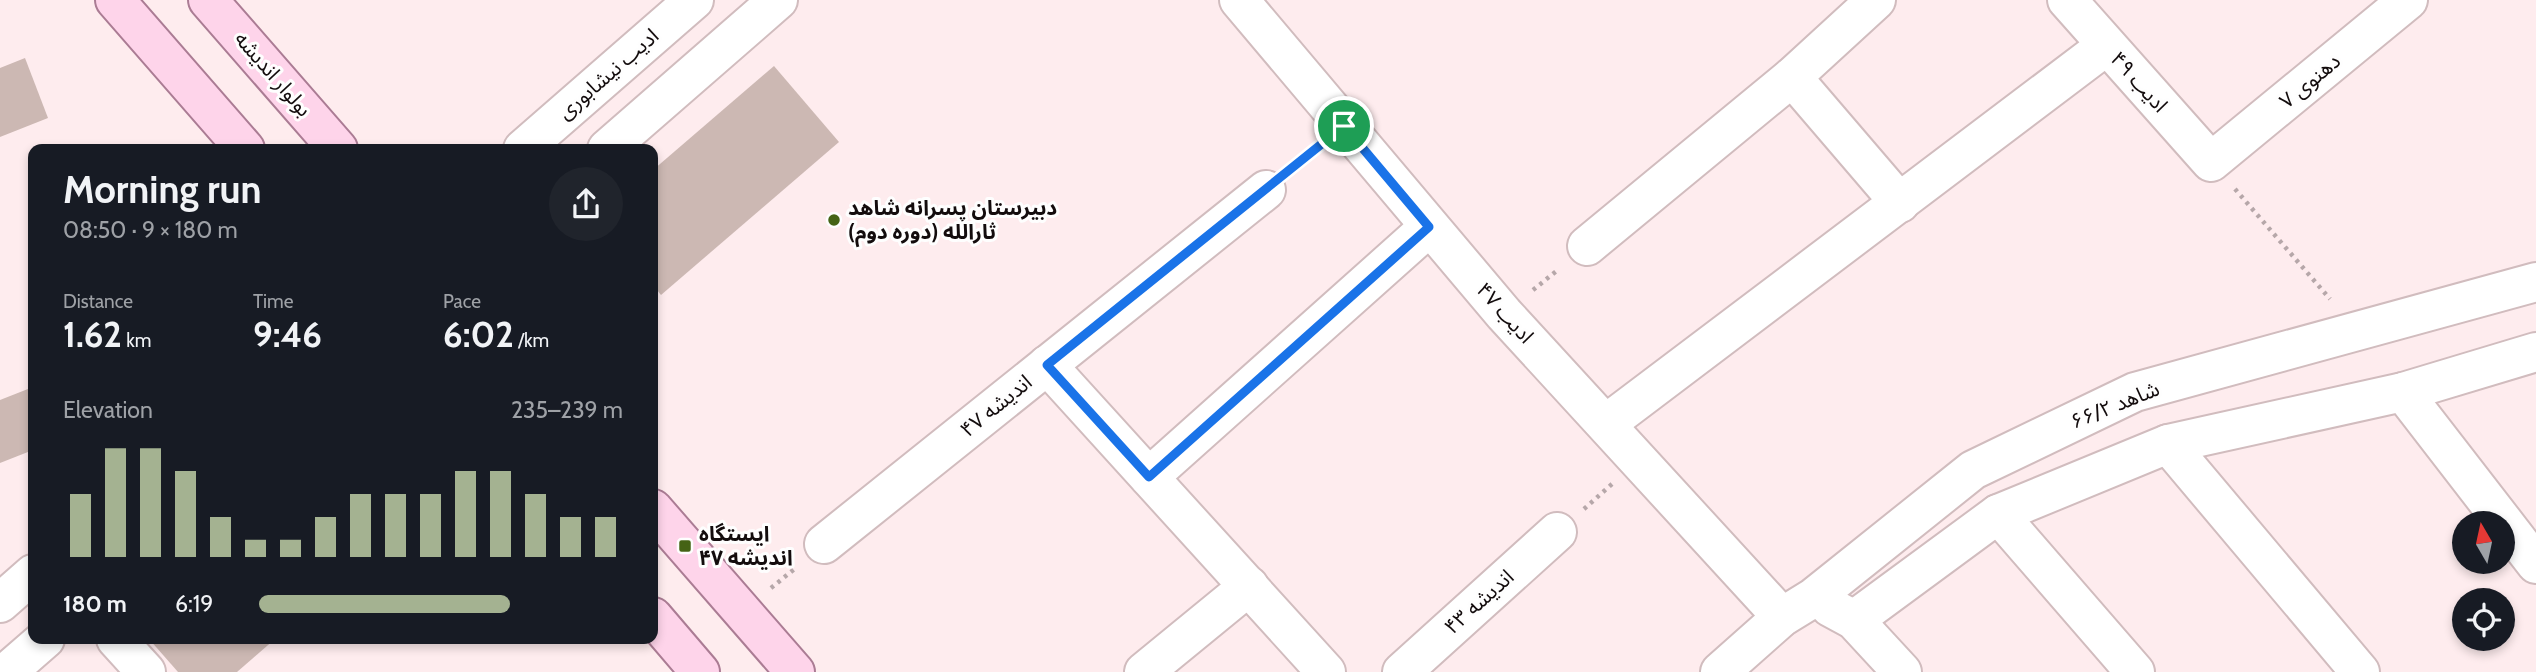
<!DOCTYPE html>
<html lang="en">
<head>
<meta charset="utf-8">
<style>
  :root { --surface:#171b24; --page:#20242c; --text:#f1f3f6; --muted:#9ea1a6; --accent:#a4b291 }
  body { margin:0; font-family:Cabin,"Noto Sans Arabic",sans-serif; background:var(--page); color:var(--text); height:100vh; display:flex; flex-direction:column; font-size:26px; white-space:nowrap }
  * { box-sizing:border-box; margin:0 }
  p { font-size:23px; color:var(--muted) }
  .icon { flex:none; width:38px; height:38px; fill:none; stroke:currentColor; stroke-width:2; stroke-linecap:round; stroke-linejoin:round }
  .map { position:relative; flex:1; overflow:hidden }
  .details { position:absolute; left:28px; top:144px; width:630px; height:500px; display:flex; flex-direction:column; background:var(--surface); border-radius:14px; box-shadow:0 4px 10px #0003 }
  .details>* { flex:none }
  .needle { width:46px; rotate:351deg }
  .controls { position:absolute; left:2452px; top:511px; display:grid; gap:14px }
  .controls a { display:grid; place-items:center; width:63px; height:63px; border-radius:50%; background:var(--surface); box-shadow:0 4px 10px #0003; font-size:35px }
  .pin { position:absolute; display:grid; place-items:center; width:60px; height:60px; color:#fff; margin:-30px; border:4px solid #fff; border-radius:50%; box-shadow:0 2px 7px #0007 }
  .round { display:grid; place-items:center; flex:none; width:74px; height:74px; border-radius:37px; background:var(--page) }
  .head { display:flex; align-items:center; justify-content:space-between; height:119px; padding:0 35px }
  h1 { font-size:38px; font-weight:800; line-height:52px }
  .metrics { display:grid; grid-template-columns:repeat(3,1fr); gap:10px; height:119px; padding:7px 35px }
  .metrics div { display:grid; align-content:center }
  .metrics b { font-size:35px; font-weight:800 }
  .metrics small { font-size:19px; font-weight:400 }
  .metrics p { font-size:19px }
  .chart { height:196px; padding:14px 35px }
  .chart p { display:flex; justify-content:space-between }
  .chart svg { width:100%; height:126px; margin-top:7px; stroke:var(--accent); stroke-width:6 }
  ul { padding:0 35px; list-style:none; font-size:23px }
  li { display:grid; grid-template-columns:112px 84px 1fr; align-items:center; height:52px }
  li i { height:18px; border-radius:9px; background:var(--accent) }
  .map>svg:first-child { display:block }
</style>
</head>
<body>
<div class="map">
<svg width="2536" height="672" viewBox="0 0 2536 672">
  <rect width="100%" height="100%" fill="#feecee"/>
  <g fill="#ccb8b3">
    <path d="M25 58 48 118 0 137V68Z"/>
    <path d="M774 66 839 142 661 295 653 285V170Z"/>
    <path d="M33 387V450L0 463V400Z"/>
    <path d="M149 639H275L237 672H178Z"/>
  </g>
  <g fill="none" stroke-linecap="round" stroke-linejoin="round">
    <g stroke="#d1bcbe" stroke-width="42">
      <g id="minor">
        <path d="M1239 0 1504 314 1782 617"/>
        <path d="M2067 0 2211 162 2408 0"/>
        <path d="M1792 77 1900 203"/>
        <path d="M523 149 694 0"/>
        <path d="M607 149 778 0"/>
        <path d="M1587 246 1792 77 1876 0"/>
        <path d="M1047 365 1326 672"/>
        <path d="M2403 392 2536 564"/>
        <path d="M1606 424 2106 46"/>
        <path d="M2168 444 2360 672"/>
        <path d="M1149 477 1429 227"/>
        <path d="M1998 514 2135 672"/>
        <path d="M824 544 1266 190"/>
        <path d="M0 603 33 574"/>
        <path d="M1830 607 1854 620 1902 672"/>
        <path d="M1854 620 1998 514 2168 444 2403 392 2536 352"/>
        <path d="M116 639 146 672"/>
        <path d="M7 672 45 639"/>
        <path d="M1144 672 1249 586"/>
        <path d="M1402 672 1557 532"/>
        <path d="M1720 672 1782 617 1813 598 1973 470 2135 392 2536 282"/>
      </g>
    </g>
    <g stroke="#ab7c94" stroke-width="42">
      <g id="major">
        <path d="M115 0 245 149"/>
        <path d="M208 0 338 149"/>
        <path d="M653 509 795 672"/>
        <path d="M653 617 700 672"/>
      </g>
    </g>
    <g stroke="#b6a7a9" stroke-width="4.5" stroke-dasharray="3.5 5" stroke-linecap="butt">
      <path d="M1294 167 1317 148"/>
      <path d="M2235 189 2330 299"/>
      <path d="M1533 290 1559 269"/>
      <path d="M1584 509 1612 484"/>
      <path d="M771 588 797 567"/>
    </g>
    <use href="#minor" stroke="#fff" stroke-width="38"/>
    <use href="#major" stroke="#fed4ea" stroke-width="38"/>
  </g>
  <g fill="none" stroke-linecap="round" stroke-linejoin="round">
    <g stroke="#fff" stroke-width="14">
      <path id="route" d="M1344 126 1429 227 1149 477 1047 365Z"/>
    </g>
    <use href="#route" stroke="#1a73e8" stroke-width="9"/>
  </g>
  <g fill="#456315" stroke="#fefefe" stroke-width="2.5">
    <circle cx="834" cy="220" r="7"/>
    <rect x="678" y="539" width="14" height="14" rx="3.5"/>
  </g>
  <g text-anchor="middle" stroke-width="6" stroke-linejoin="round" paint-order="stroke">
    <g font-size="21" fill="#130c0d" stroke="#fefefe">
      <text transform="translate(273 74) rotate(49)" y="7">بولوار اندیشه</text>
      <text transform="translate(608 74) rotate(-41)" y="7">ادیب نیشابوری</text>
      <text transform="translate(2310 81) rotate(-40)" y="7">دهنوی ۷</text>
      <text transform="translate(2139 82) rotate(48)" y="7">ادیب ۴۹</text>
      <text transform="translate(1505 313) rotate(48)" y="7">ادیب ۴۷</text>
      <text transform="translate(2115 405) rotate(-22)" y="7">شاهد ۶۶/۲</text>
      <text transform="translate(996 406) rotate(-39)" y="7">اندیشه ۴۷</text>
      <text transform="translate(1479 602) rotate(-42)" y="7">اندیشه ۴۳</text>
    </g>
    <g font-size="21" font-weight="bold" fill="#130c0d" stroke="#fefefe" text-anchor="start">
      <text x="848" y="215">دبیرستان پسرانه شاهد<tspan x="848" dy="24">ثارالله (دوره دوم)</tspan></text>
      <text x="699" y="541">ایستگاه<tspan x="699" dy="24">اندیشه ۴۷</tspan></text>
    </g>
  </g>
</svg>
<div class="controls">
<a><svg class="needle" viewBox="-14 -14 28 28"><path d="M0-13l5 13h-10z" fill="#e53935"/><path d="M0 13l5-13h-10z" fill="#9ea1a6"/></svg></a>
<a><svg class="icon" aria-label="locate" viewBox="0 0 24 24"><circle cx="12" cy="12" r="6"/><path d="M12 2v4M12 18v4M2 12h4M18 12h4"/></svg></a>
</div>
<div class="pin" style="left:1344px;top:126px;background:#1e9e55"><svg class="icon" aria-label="arrive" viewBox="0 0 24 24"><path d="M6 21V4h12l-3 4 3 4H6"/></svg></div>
<section class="details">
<div class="head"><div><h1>Morning run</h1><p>08:50 · 9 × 180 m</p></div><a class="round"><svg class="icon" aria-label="share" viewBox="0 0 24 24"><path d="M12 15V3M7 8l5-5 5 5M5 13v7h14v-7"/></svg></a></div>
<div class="metrics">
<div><p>Distance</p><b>1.62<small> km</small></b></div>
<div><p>Time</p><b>9:46</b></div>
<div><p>Pace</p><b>6:02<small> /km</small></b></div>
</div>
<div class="chart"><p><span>Elevation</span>235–239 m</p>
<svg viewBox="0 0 160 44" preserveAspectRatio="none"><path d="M5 44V22M15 44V6M25 44V6M35 44V14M45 44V30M55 44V38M65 44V38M75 44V30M85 44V22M95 44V22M105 44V22M115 44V14M125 44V14M135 44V22M145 44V30M155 44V30"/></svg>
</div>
<ul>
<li><b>180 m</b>6:19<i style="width:69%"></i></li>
</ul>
</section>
</div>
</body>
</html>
